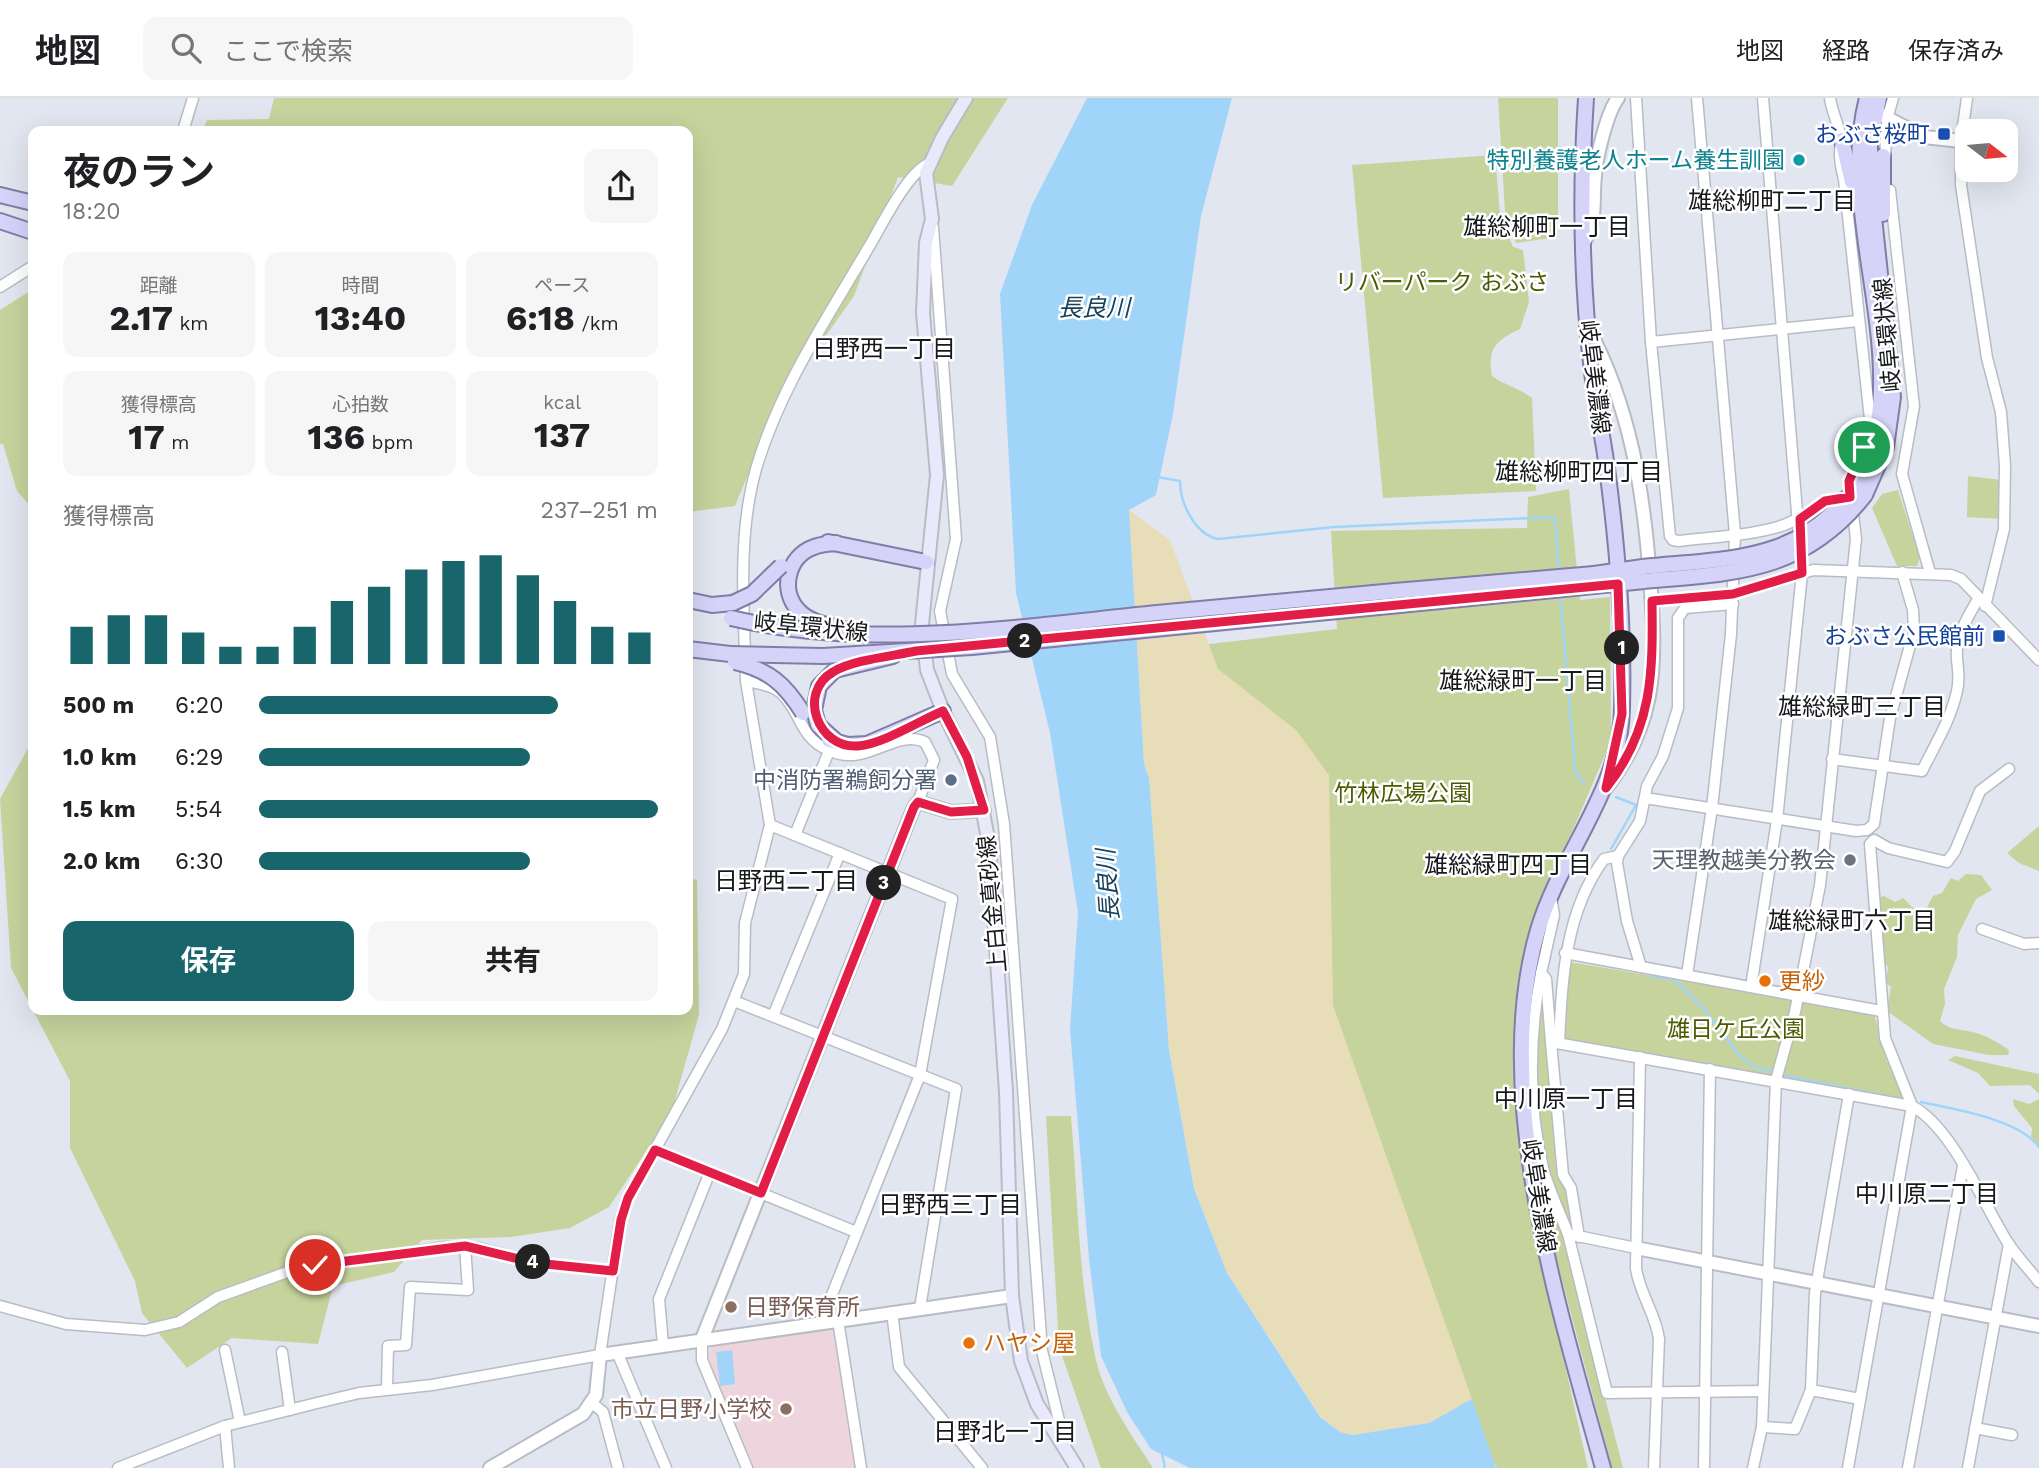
<!DOCTYPE html>
<html lang="ja">
<head>
<meta charset="utf-8">
<style>
  :root { --surface:#fff; --page:#f6f6f6; --text:#202124; --muted:#757577; --line:#e0e0e0; --accent:#18666b }
  body { margin:0; font-family:"Work Sans","Noto Sans JP",sans-serif; background:var(--page); color:var(--text); height:100vh; display:flex; flex-direction:column; font-size:26px; white-space:nowrap }
  * { box-sizing:border-box; margin:0 }
  p { font-size:23px; color:var(--muted) }
  .icon { flex:none; width:38px; height:38px; fill:none; stroke:currentColor; stroke-width:2; stroke-linecap:round; stroke-linejoin:round }
  .map { position:relative; flex:1; overflow:hidden }
  .sheet { position:absolute; left:28px; top:28px; width:665px; height:889px; display:flex; flex-direction:column; background:var(--surface); border-radius:14px; box-shadow:0 7px 28px #0002 }
  .sheet>* { flex:none }
  .needle { width:46px; rotate:106deg }
  .buttons { position:absolute; left:1955px; top:21px; display:grid; gap:14px }
  .buttons a { display:grid; place-items:center; width:63px; height:63px; border-radius:14px; background:var(--surface); box-shadow:0 7px 28px #0002; font-size:35px }
  .pin { position:absolute; display:grid; place-items:center; width:60px; height:60px; color:#fff; margin:-30px; border:4px solid #fff; border-radius:50%; box-shadow:0 2px 7px #0007 }
  .km { position:absolute; width:35px; height:35px; margin:-18px; border-radius:50%; background:#222; color:#fff; font-size:19px; line-height:35px; text-align:center }
  .round { display:grid; place-items:center; flex:none; width:74px; height:74px; border-radius:14px; background:var(--page) }
  .head { display:flex; align-items:center; justify-content:space-between; height:119px; padding:0 35px }
  h1 { font-size:38px; font-weight:700; line-height:52px }
  .figures { display:grid; grid-template-columns:repeat(3,1fr); gap:10px; height:119px; padding:7px 35px }
  .figures div { display:grid; align-content:center; border-radius:14px; background:var(--page); text-align:center }
  .figures b { font-size:35px; font-weight:700 }
  .figures small { font-size:19px; font-weight:400 }
  .figures p { font-size:19px }
  .chart { height:196px; padding:14px 35px }
  .chart p { display:flex; justify-content:space-between }
  .chart svg { width:100%; height:126px; margin-top:7px; stroke:var(--accent); stroke-width:6 }
  .button { display:flex; gap:14px; margin-top:auto; padding:14px 35px }
  .button a { flex:1; height:80px; border-radius:14px; background:var(--accent); color:#fff; font-size:28px; font-weight:700; line-height:80px; text-align:center }
  .button a+a { background:var(--page); color:var(--text) }
  ul { padding:0 35px; list-style:none; font-size:23px }
  li { display:grid; grid-template-columns:112px 84px 1fr; align-items:center; height:52px }
  li i { height:18px; border-radius:9px; background:var(--accent) }
  header { display:flex; align-items:center; gap:42px; box-sizing:border-box; height:98px; padding:0 35px; background:var(--surface); border-bottom:2px solid var(--line) }
  header strong { font-size:33px }
  nav { display:flex; gap:38px; margin-inline-start:auto; font-size:24px }
  .search { width:490px; height:63px; background:var(--page); display:flex; align-items:center; gap:18px; box-sizing:border-box; padding:0 24px; border-radius:14px; color:var(--muted); font-size:26px }
  .map>svg:first-child { display:block }
</style>
</head>
<body>
<header>
<strong>地図</strong>
<div class="search"><svg class="icon" aria-label="search" viewBox="0 0 24 24"><circle cx="10" cy="10" r="6"/><path d="M15 15l6 6"/></svg>ここで検索</div>
<nav><a>地図</a><a>経路</a><a>保存済み</a></nav>
</header>
<div class="map">
<svg width="2039" height="1370" viewBox="0 0 2039 1370">
  <rect width="100%" height="100%" fill="#e2e6f0"/>
  <path fill="#eed5dd" d="M831 1228 835 1231 856 1370H751L711 1274 709 1254 713 1248Z"/>
  <g fill="#c6d39c">
    <path d="M274 0H1008L952 88 898 79 854 198 777 307 735 408 688 414V33H202L207 22 269 21Z"/>
    <path d="M1498 0H1558V139L1516 145 1505 113Z"/>
    <path d="M1495 57 1500 116 1513 149 1523 152 1529 204 1520 231C1496 242 1487 251 1492 278 1506 288 1519 290 1532 300L1536 393 1383 400 1352 67Z"/>
    <path d="M33 191V411L17 393 3 346H0V212Z"/>
    <path d="M1968 378 2002 382 2001 421 1967 419Z"/>
    <path d="M1569 391 1580 502 1610 499 1611 643 1541 806 1518 880 1519 995 1530 1111 1588 1370H1497L1461 1306 1158 552 1337 531 1331 433 1527 430 1528 399Z"/>
    <path d="M1898 392 1920 460 1917 468H1897L1872 410 1882 396Z"/>
    <path d="M33 641V912H688V780L697 782 699 917 671 1016 609 1109 570 1130 511 1139 422 1142 394 1174 333 1188 318 1246 232 1240 187 1270 142 1215 135 1183 70 1050V983L11 870 0 701Z"/>
    <path d="M2039 728V773L2019 765 2007 755Z"/>
    <path d="M1966 776 1981 777 1992 792 1976 801 1958 837 1957 859 1944 891 1945 906 1940 923C1949 932 1960 931 1972 934 1984 936 1999 945 2009 952L2008 957H1989L1933 946 1887 913 1891 889 1886 884 1888 869 1882 862 1875 801 1884 798 1895 804 1903 800 1912 809 1925 813 1933 798 1942 795 1951 780 1958 783Z"/>
    <path d="M1570 864 1874 915 1886 961 1905 1001 1564 941Z"/>
    <path d="M1542 901 1565 1090 1575 1141 1567 1152 1623 1370H1612L1545 1118 1530 1001Z"/>
    <path d="M1955 958 2039 976V996L2030 987 1990 988 1978 975 1948 962Z"/>
    <path d="M2013 1001 2029 1006 2039 1001V1047L2031 1039 2032 1030 2014 1008Z"/>
    <path d="M1046 1018H1071C1078 1098 1078 1183 1096 1262 1105 1301 1132 1337 1153 1370H1101L1059 1249Z"/>
  </g>
  <path fill="#e7ddb8" d="M1129 412 1170 442 1218 571 1296 632 1329 677 1333 907 1472 1301 1429 1325 1353 1337 1340 1334 1320 1318 1227 1175 1194 1091 1169 952 1149 681 1144 666Z"/>
  <g fill="#a0d5f9">
    <path d="M1087 0H1232L1201 118 1173 316 1156 397 1129 412 1144 666 1149 680 1169 952 1194 1091 1227 1175 1320 1319 1340 1334 1353 1337 1429 1325 1472 1301 1496 1370H1190L1151 1351 1127 1314 1101 1258 1089 1161 1070 931 1078 815 1050 635 1016 495 1000 196 1032 107Z"/>
    <path d="M732 1252 735 1286 720 1288 716 1254Z"/>
  </g>
  <g fill="none" stroke-linecap="round" stroke-linejoin="round">
    <g stroke="#a0d5f9" stroke-width="2.5">
      <path d="M1158 379 1180 383C1180 404 1194 436 1218 441L1334 429 1555 419 1559 474"/>
      <path d="M1560 495 1575 669 1576 676 1585 686"/>
      <path d="M1611 751 1636 707 1616 699"/>
      <path d="M1625 833 1629 846"/>
      <path d="M1652 878 1675 882 1703 910 1738 956 1755 970 1771 972"/>
      <path d="M1781 977 1907 1002"/>
      <path d="M1921 1004C1953 1011 2019 1021 2039 1049"/>
      <path d="M1162 1356 1165 1370"/>
    </g>
    <g stroke="#b8bcc4" stroke-width="13">
      <g id="minor">
        <path d="M1636 0 1651 244 1670 438 1673 442 1679 443C1712 439 1747 438 1778 429 1806 421 1819 402 1849 399"/>
        <path d="M1967 0 1961 43V87L1987 260 2001 314 2005 368 2004 431 1985 508"/>
        <path d="M183 33 193 0"/>
        <path d="M1885 61 1887 21 1893 0"/>
        <path d="M1890 92 1914 308 1902 376 1930 475"/>
        <path d="M933 129 956 441 940 513 952 576 990 639 1004 726 1042 1253 1065 1347"/>
        <path d="M0 189 33 168"/>
        <path d="M1651 244 1858 223"/>
        <path d="M1652 503 1733 496 1813 472 1951 477 1961 481 2039 562"/>
        <path d="M746 583C744 514 737 438 756 371 779 292 826 222 867 152 880 131 906 76 928 66"/>
        <path d="M1832 661 1922 673C1935 647 1951 621 1957 593 1960 581 1958 573 1957 561 1955 539 1967 520 1978 501"/>
        <path d="M1645 700 1856 733 1867 732 1874 726 1890 620 1914 533 1913 512 1902 474"/>
        <path d="M770 727 952 801 920 977 821 1224"/>
        <path d="M795 737 829 653"/>
        <path d="M1551 799 1554 817 1541 875 1546 881 1551 944 1912 1008C1952 1029 1984 1107 2008 1145 2017 1159 2029 1171 2039 1184"/>
        <path d="M1982 831 2024 846 2039 845"/>
        <path d="M1565 855 1881 913"/>
        <path d="M1641 869 1627 823 1617 765 1618 758 1640 723 1647 688 1663 658 1678 610V520L1685 510 1733 506"/>
        <path d="M1541 875C1529 938 1528 1008 1543 1070 1549 1092 1560 1115 1568 1136L1636 1150"/>
        <path d="M1687 877 1712 710 1731 536 1735 436 1697 0"/>
        <path d="M1751 889 1777 722 1802 475 1763 0"/>
        <path d="M734 903 956 991 920 1210"/>
        <path d="M773 918 840 755"/>
        <path d="M1551 944 1563 1077 1571 1090 1579 1139"/>
        <path d="M1559 945C1562 881 1565 814 1604 761L1618 758"/>
        <path d="M1640 959 1636 1170C1639 1195 1656 1216 1659 1241L1654 1370"/>
        <path d="M1849 996 1815 1195 1811 1292 1860 1301"/>
        <path d="M655 1052 856 1134"/>
        <path d="M1568 1136 1607 1295 1763 1293"/>
        <path d="M0 1208 66 1226 145 1232 179 1224 218 1199 293 1172 445 1149 479 1150 536 1165 613 1173"/>
        <path d="M892 1214 899 1269 982 1370"/>
        <path d="M838 1222 861 1370"/>
        <path d="M702 1241V1262L747 1370"/>
        <path d="M663 1247 659 1201 710 1074"/>
        <path d="M225 1252 240 1324"/>
        <path d="M282 1254 290 1312"/>
        <path d="M617 1254 666 1370"/>
        <path d="M387 1290 388 1248 406 1247 410 1189 468 1192 465 1148"/>
        <path d="M592 1305 603 1314 618 1370"/>
        <path d="M225 1328 229 1370"/>
        <path d="M1762 1329 1795 1331 1811 1292"/>
        <path d="M1975 1330 2012 1337"/>
        <path d="M118 1370 225 1328 317 1305 359 1295 432 1287 600 1257 620 1122 628 1100 722 931 744 876 745 825 770 727 746 583C757 585 773 587 781 595 801 613 799 639 828 652 867 671 893 630 925 644L934 662 918 704"/>
        <path d="M1704 1370 1710 971"/>
        <path d="M1753 1370 1762 1329 1776 982 1795 914 1820 787 1856 441 1849 383 1864 349 1870 321 1844 81C1840 66 1839 57 1841 43 1842 35 1831 12 1830 0"/>
        <path d="M1848 1370 1912 1008 1885 940 1870 746 1874 742 1888 750 1947 764 1955 753 1980 693 2009 671"/>
        <path d="M1908 1370 1963 1068"/>
        <path d="M1968 1370 2009 1146"/>
      </g>
    </g>
    <g stroke="#b8bcc4" stroke-width="16">
      <g id="tertiary">
        <path d="M1880 16 1924 39 1961 43"/>
        <path d="M1582 146C1598 129 1592 101 1595 78 1596 60 1607 14 1618 0"/>
        <path d="M1588 230C1630 307 1644 395 1650 481 1653 519 1656 560 1649 598 1643 631 1627 663 1607 689"/>
        <path d="M1636 1150 2039 1228"/>
        <path d="M702 1241 914 709 918 704 951 714 984 712"/>
        <path d="M490 1370 583 1316 596 1297 600 1257 1012 1198"/>
      </g>
    </g>
    <g stroke="#b8bcc4" stroke-width="16">
      <path id="secondary" d="M966 0 942 40 926 75 932 121 926 145 923 215 937 377 922 526 927 572 943 613 977 683 989 746 1006 994 1012 1198 1021 1263 1037 1306 1077 1370"/>
    </g>
    <g stroke="#807ea7" stroke-width="18">
      <g id="primary">
        <path d="M1586 0C1580 91 1581 183 1592 274 1596 309 1604 343 1608 378 1618 454 1624 533 1622 610 1621 692 1561 755 1538 832 1490 995 1559 1211 1603 1370"/>
        <path d="M1842 42 1852 84"/>
        <path d="M0 97 33 105"/>
        <path d="M1883 116V58"/>
        <path d="M0 123 33 134"/>
        <path d="M1858 386C1920 270 1834 125 1867 0"/>
        <path d="M1865 397 1886 349 1893 299 1870 81V46L1879 0"/>
        <path d="M828 444 926 464"/>
        <path d="M836 445C829 446 821 446 814 449 788 458 779 492 799 513 811 526 834 528 850 533"/>
        <path d="M1594 476 1643 469"/>
        <path d="M1594 488 1644 483"/>
        <path d="M688 502 712 507 733 505"/>
        <path d="M688 551 730 556"/>
        <path d="M829 642 848 647 867 646 943 613"/>
        <path d="M837 644 818 627 814 612 819 588 835 572 893 558"/>
      </g>
    </g>
    <use href="#minor" stroke="#fff" stroke-width="10"/>
    <use href="#tertiary" stroke="#fff" stroke-width="12"/>
    <use href="#secondary" stroke="#eae9fb" stroke-width="12"/>
    <use href="#primary" stroke="#d5d3f8" stroke-width="14"/>
    <g stroke="#807ea7" stroke-width="18" stroke-linecap="butt">
      <g id="primary-bridge">
        <path d="M1643 469C1731 460 1801 465 1858 386"/>
        <path d="M1644 483C1735 475 1804 475 1865 397"/>
        <path d="M733 505 752 496 781 468"/>
        <path d="M731 520C870 553 1017 529 1157 515 1303 501 1448 488 1594 476"/>
        <path d="M730 556 823 558 972 549 1594 488"/>
        <path d="M735 564C769 572 785 586 803 615"/>
      </g>
    </g>
    <use href="#primary-bridge" stroke="#d5d3f8" stroke-width="14"/>
  </g>
  <g fill="none" stroke-linecap="round" stroke-linejoin="round">
    <g stroke="#fff" stroke-width="14">
      <path id="route" d="M315 1167 465 1148 536 1165 613 1173 621 1122 628 1100 655 1052 761 1095 914 709 918 704 951 714 984 712 967 659 943 613C919 623 883 646 858 648 818 651 797 595 833 574 852 562 893 558 916 553L1618 486 1622 616 1606 690C1653 631 1653 574 1652 503L1733 496 1802 475 1800 421 1825 403 1850 399 1849 383 1864 349"/>
    </g>
    <use href="#route" stroke="#e11d48" stroke-width="9"/>
  </g>
  <g fill="#1a4fb4" stroke="#fff" stroke-width="2.5">
    <rect x="1937" y="29" width="14" height="14" rx="3.5"/>
    <rect x="1992" y="531" width="14" height="14" rx="3.5"/>
  </g>
  <circle fill="#0f9aa8" stroke="#fff" stroke-width="2.5" cx="1799" cy="62" r="7"/>
  <circle fill="#5c6f8a" stroke="#fff" stroke-width="2.5" cx="951" cy="682" r="7"/>
  <circle fill="#6b7280" stroke="#fff" stroke-width="2.5" cx="1850" cy="762" r="7"/>
  <g fill="#e8710a" stroke="#fff" stroke-width="2.5">
    <circle cx="1765" cy="883" r="7"/>
    <circle cx="969" cy="1245" r="7"/>
  </g>
  <g fill="#8d6e63" stroke="#fff" stroke-width="2.5">
    <circle cx="731" cy="1209" r="7"/>
    <circle cx="786" cy="1311" r="7"/>
  </g>
  <g text-anchor="middle" stroke-width="5" stroke-linejoin="round" paint-order="stroke">
    <g font-size="23" fill="#164399" stroke="#fff" text-anchor="end">
      <text x="1930" y="44">おぶさ桜町</text>
      <text x="1985" y="546">おぶさ公民館前</text>
    </g>
    <g font-size="23" fill="#0d838f" stroke="#fff" text-anchor="end">
      <text x="1785" y="70">特別養護老人ホーム養生訓園</text>
    </g>
    <g font-size="23" fill="#4d5a00" stroke="#fff">
      <text x="1442" y="192">リバーパーク おぶさ</text>
      <text x="1403" y="703">竹林広場公園</text>
      <text x="1736" y="939">雄日ケ丘公園</text>
    </g>
    <g font-size="23" fill="#17181b" stroke="#fff">
      <text transform="translate(1887 237) rotate(-95)" y="8">岐阜環状線</text>
      <text transform="translate(1595 279) rotate(83)" y="8">岐阜美濃線</text>
      <text transform="translate(811 529) rotate(6)" y="8">岐阜環状線</text>
      <text transform="translate(992 806) rotate(-95)" y="8">上白金真砂線</text>
      <text transform="translate(1539 1098) rotate(81)" y="8">岐阜美濃線</text>
    </g>
    <g font-size="23" fill="#4e5e75" stroke="#fff" text-anchor="end">
      <text x="937" y="690">中消防署鵜飼分署</text>
    </g>
    <g font-size="23" fill="#5b616d" stroke="#fff" text-anchor="end">
      <text x="1836" y="770">天理教越美分教会</text>
    </g>
    <g font-size="23" fill="#c56008" stroke="#fff" text-anchor="start">
      <text x="1779" y="891">更紗</text>
      <text x="983" y="1253">ハヤシ屋</text>
    </g>
    <g font-size="23" fill="#785e54" stroke="#fff" text-anchor="start">
      <text x="745" y="1217">日野保育所</text>
      <text x="772" y="1319" text-anchor="end">市立日野小学校</text>
    </g>
    <g font-size="24" fill="#17181b" stroke="#fff">
      <text x="1772" y="111">雄総柳町二丁目</text>
      <text x="1547" y="137">雄総柳町一丁目</text>
      <text x="884" y="259">日野西一丁目</text>
      <text x="1579" y="382">雄総柳町四丁目</text>
      <text x="1523" y="591">雄総緑町一丁目</text>
      <text x="1862" y="617">雄総緑町三丁目</text>
      <text x="1508" y="775">雄総緑町四丁目</text>
      <text x="786" y="791">日野西二丁目</text>
      <text x="1852" y="831">雄総緑町六丁目</text>
      <text x="1566" y="1009">中川原一丁目</text>
      <text x="1927" y="1104">中川原二丁目</text>
      <text x="950" y="1115">日野西三丁目</text>
      <text x="1005" y="1342">日野北一丁目</text>
    </g>
    <g font-size="24" font-style="italic" fill="#18415a" stroke="#fff">
      <text x="1094" y="218">長良川</text>
      <text transform="translate(1108 787) rotate(-94)" y="8">長良川</text>
    </g>
  </g>
</svg>
<div class="buttons">
<a><svg class="needle" viewBox="-14 -14 28 28"><path d="M0-13l5 13h-10z" fill="#e53935"/><path d="M0 13l5-13h-10z" fill="#757577"/></svg></a>
</div>
<div class="pin" style="left:1864px;top:349px;background:#1e9e55"><svg class="icon" aria-label="arrive" viewBox="0 0 24 24"><path d="M6 21V4h12l-3 4 3 4H6"/></svg></div>
<div class="pin" style="left:315px;top:1167px;background:#d93025"><svg class="icon" aria-label="check" viewBox="0 0 24 24"><path d="M5 12l5 5 9-10"/></svg></div>
<b class="km" style="left:1622px;top:550px">1</b>
<b class="km" style="left:1025px;top:543px">2</b>
<b class="km" style="left:884px;top:785px">3</b>
<b class="km" style="left:533px;top:1164px">4</b>
<section class="sheet">
<div class="head"><div><h1>夜のラン</h1><p>18:20</p></div><a class="round"><svg class="icon" aria-label="share" viewBox="0 0 24 24"><path d="M12 15V3M7 8l5-5 5 5M5 13v7h14v-7"/></svg></a></div>
<div class="figures">
<div><p>距離</p><b>2.17<small> km</small></b></div>
<div><p>時間</p><b>13:40</b></div>
<div><p>ペース</p><b>6:18<small> /km</small></b></div>
</div>
<div class="figures">
<div><p>獲得標高</p><b>17<small> m</small></b></div>
<div><p>心拍数</p><b>136<small> bpm</small></b></div>
<div><p>kcal</p><b>137</b></div>
</div>
<div class="chart"><p><span>獲得標高</span>237–251 m</p>
<svg viewBox="0 0 160 44" preserveAspectRatio="none"><path d="M5 44V31M15 44V27M25 44V27M35 44V33M45 44V38M55 44V38M65 44V31M75 44V22M85 44V17M95 44V11M105 44V8M115 44V6M125 44V13M135 44V22M145 44V31M155 44V33"/></svg>
</div>
<ul>
<li><b>500 m</b>6:20<i style="width:75%"></i></li>
<li><b>1.0 km</b>6:29<i style="width:68%"></i></li>
<li><b>1.5 km</b>5:54<i style="width:100%"></i></li>
<li><b>2.0 km</b>6:30<i style="width:68%"></i></li>
</ul>
<div class="button"><a>保存</a><a>共有</a></div>
</section>
</div>
</body>
</html>
